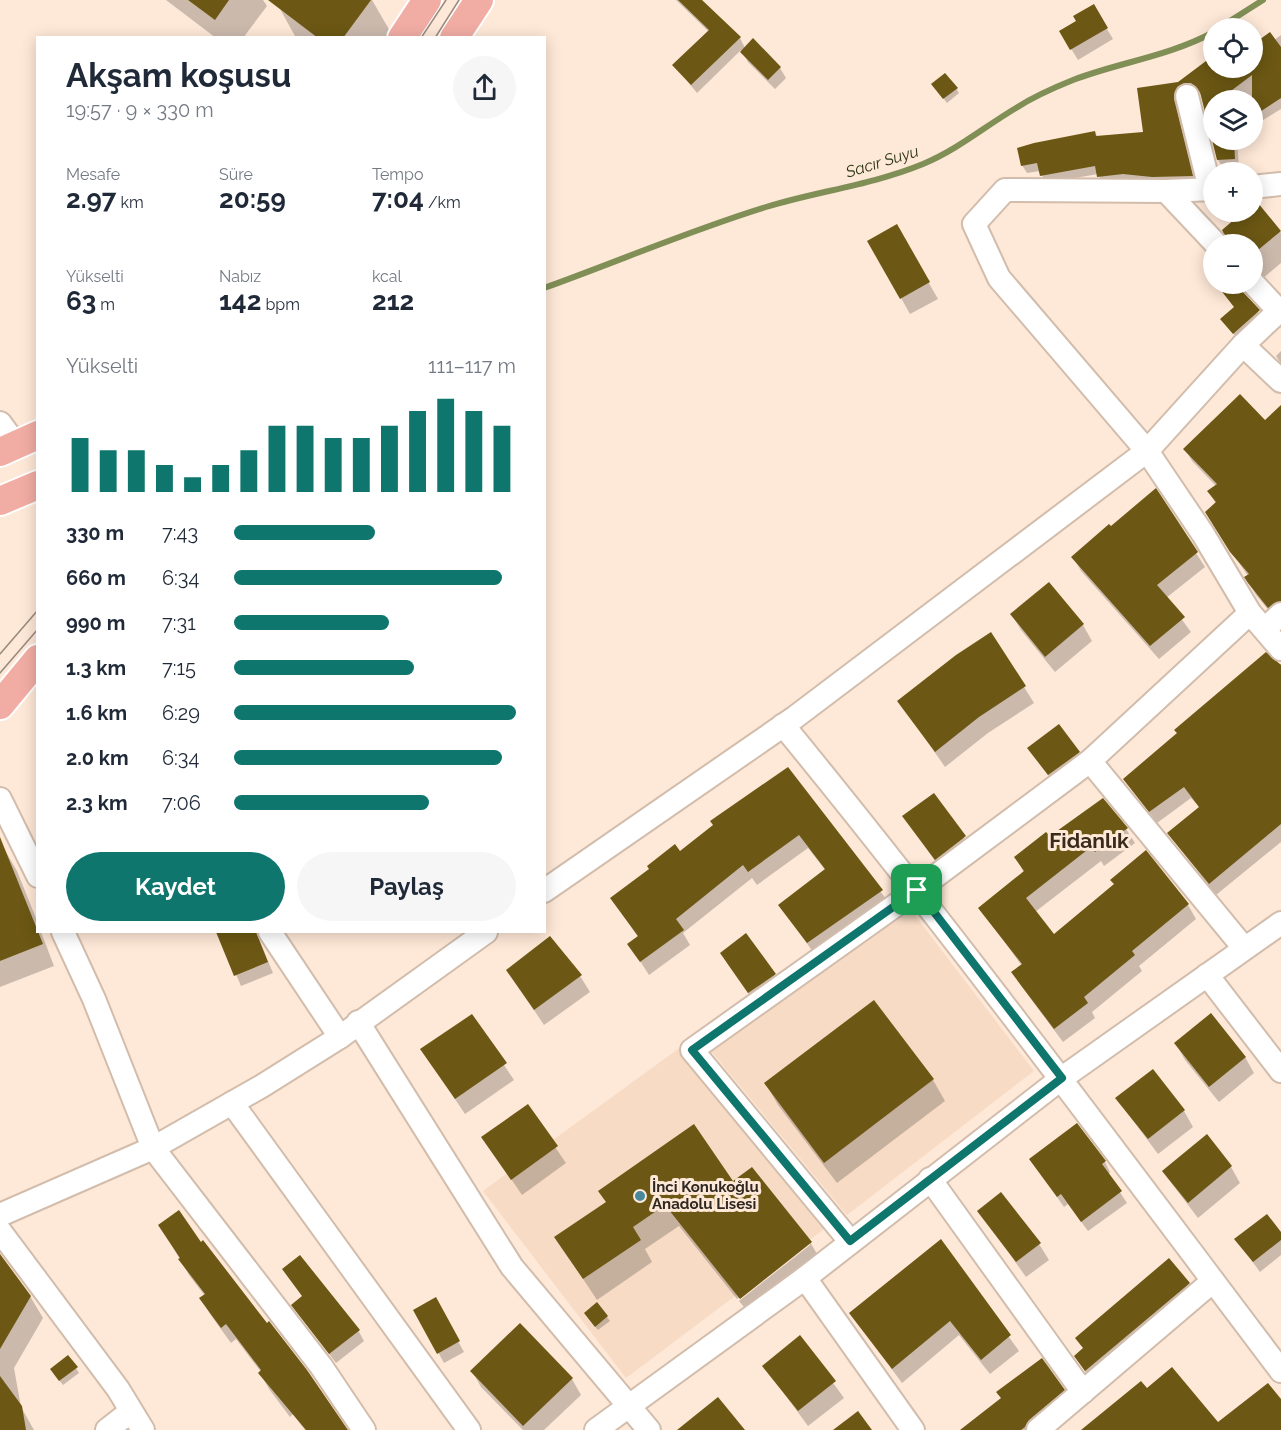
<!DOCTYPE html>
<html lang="tr">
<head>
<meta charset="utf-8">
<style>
  :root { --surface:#fff; --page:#f6f6f7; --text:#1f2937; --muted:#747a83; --accent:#0f766e }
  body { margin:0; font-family:Raleway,sans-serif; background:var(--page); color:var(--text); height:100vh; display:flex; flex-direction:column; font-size:22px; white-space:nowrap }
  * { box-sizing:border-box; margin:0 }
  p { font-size:20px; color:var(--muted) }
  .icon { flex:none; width:33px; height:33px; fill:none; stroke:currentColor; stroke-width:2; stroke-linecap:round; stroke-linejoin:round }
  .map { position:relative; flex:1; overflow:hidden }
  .details { position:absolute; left:36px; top:36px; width:510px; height:897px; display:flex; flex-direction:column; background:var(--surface); border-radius:0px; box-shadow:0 3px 15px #0003 }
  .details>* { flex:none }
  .buttons { position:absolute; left:1203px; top:18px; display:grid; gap:12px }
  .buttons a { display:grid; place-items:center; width:60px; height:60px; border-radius:50%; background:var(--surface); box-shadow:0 3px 15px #0003; font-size:30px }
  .pin { position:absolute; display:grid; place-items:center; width:51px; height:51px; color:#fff; margin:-26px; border-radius:12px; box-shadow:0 3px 9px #0006 }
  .round { display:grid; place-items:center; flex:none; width:63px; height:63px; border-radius:32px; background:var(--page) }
  .overview { display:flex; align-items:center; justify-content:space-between; height:102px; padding:0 30px }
  h1 { font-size:33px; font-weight:700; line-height:45px }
  .metrics { display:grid; grid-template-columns:repeat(3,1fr); gap:9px; height:102px; padding:6px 30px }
  .metrics div { display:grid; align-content:center }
  .metrics b { font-size:26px; font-weight:700 }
  .metrics small { font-size:16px; font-weight:400 }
  .metrics p { font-size:16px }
  .chart { height:168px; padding:12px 30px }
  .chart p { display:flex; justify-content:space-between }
  .chart svg { width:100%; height:108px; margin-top:6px; stroke:var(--accent); stroke-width:6 }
  .cta { display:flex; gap:12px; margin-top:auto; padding:12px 30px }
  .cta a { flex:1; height:69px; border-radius:36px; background:var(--accent); color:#fff; font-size:24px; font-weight:700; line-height:69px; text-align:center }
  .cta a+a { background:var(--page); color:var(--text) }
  ul { padding:0 30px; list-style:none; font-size:20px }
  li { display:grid; grid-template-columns:96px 72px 1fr; align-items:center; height:45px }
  li i { height:15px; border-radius:8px; background:var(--accent) }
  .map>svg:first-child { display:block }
</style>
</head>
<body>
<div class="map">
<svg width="1281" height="1430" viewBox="0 0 1281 1430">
  <rect width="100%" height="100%" fill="#fee8d7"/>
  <g fill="#f7dbc5">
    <path d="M907 905 1034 1071 847 1215 710 1050Z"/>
    <path d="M678 1049 824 1229 626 1378 483 1191Z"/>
  </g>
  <g fill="#0003">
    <path d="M166 0H263L267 6 243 38H216Z"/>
    <path d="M284 0H372L390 31 385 38H296L279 7Z"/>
    <path d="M676 0H700L740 38 745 48 780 68 786 78 775 89 748 62 741 50 697 93 674 65 709 32Z"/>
    <path d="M1093 6 1113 39 1078 60 1061 32 1078 22Z"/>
    <path d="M1281 35V109L1252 127V100H1214V140H1237L1239 167 1223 168 1218 160 1202 96 1197 91 1189 90 1181 95 1177 108 1196 184H1103L1098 174 1046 183 1040 171 1027 173 1022 165 1095 132 1098 138 1145 133 1178 84 1214 68H1252V44L1274 40Z"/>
    <path d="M933 85 956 88 959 93 947 103Z"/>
    <path d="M1258 205 1281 233V263L1262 279 1252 275V244H1231L1237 222Z"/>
    <path d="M896 226 938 299 910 314 869 241Z"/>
    <path d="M1220 284H1244L1243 295 1264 320 1240 342 1222 319 1235 308Z"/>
    <path d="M1281 351V364L1276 356Z"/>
    <path d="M1281 407V615L1276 619 1256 595 1246 578 1248 576 1213 525 1216 504 1209 492 1216 486 1192 461 1185 449 1265 422Z"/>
    <path d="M1156 491 1205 567 1166 598 1191 632 1159 659 1081 571 1073 557Z"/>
    <path d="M1048 584 1083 625 1092 641 1055 672 1021 630 1012 615Z"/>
    <path d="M991 634 1034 703 988 733 945 767 899 701Z"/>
    <path d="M1275 663 1281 664V842L1216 895 1169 834 1200 808 1191 798 1157 823 1125 780Z"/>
    <path d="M1029 748 1079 752 1085 763 1055 785Z"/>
    <path d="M787 769 890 904 816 956 780 906 826 871 808 848 757 885 752 878 683 933 690 945 649 975 629 944 638 937 612 899 680 853Z"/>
    <path d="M934 795 974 853 945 875 904 817Z"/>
    <path d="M1126 829 1135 843 1104 866 1101 861 1035 912 1054 936 1188 905 1196 919 1139 966 1142 971 1092 1012 1095 1018 1063 1042 1022 987 1013 972 1022 966 980 908 1024 873 1016 857 1050 838Z"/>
    <path d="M0 846 4 849 17 871 38 923V932H41L54 966 0 987Z"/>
    <path d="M218 932H256L273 973 241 986Z"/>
    <path d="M727 963 774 975 780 985 755 1003Z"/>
    <path d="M508 971 580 976 590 992 544 1025Z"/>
    <path d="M471 1016 514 1080 465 1114 422 1050Z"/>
    <path d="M1176 1044 1245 1057 1254 1073 1219 1102 1185 1060Z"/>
    <path d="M933 1080 945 1101 837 1183 778 1105 766 1084Z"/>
    <path d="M1117 1099 1184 1111 1193 1127 1158 1154Z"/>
    <path d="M527 1106 566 1163 522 1195 483 1138Z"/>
    <path d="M1031 1160 1105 1162 1110 1172 1108 1174 1127 1203 1088 1231 1068 1204 1064 1207Z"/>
    <path d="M1231 1167 1240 1183 1198 1218 1163 1172Z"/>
    <path d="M733 1184 810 1241 737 1299 679 1226 645 1249 652 1262 597 1300 556 1238Z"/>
    <path d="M979 1211 1039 1244 1049 1260 1026 1277Z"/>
    <path d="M160 1225 201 1244 346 1430H305L293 1414 290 1417 269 1389 260 1373 261 1372 236 1339 231 1343 210 1314 201 1299 205 1296 189 1275Z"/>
    <path d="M1281 1235V1255L1260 1272 1236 1239Z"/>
    <path d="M810 1242 823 1264 754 1319 739 1301 810 1245Z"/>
    <path d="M940 1242 1019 1351 990 1374 959 1335 902 1383 851 1314Z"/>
    <path d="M0 1262 30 1296 43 1318 14 1368 21 1407 34 1430H0Z"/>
    <path d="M284 1270 358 1330 364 1341 336 1363 293 1305 303 1297Z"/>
    <path d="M1189 1284 1196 1296 1093 1383 1075 1356 1084 1349 1077 1338Z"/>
    <path d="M415 1310H441L464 1352 444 1363Z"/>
    <path d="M607 1317 610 1321 598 1330 588 1318Z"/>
    <path d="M800 1337 844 1398 808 1426 764 1366Z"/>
    <path d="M76 1368 79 1373 63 1385 54 1374Z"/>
    <path d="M472 1371 572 1379 581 1395 544 1430H523L481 1387Z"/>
    <path d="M1063 1390 1071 1404 1041 1430H962Z"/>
  </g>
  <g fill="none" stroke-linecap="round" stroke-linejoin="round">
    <g stroke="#808f56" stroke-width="6">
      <path d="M1219 28 1263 0"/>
      <path d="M544 288C619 261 691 230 766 207 818 191 872 185 923 164 957 150 984 127 1016 108 1033 97 1053 88 1073 80 1120 62 1167 57 1214 32"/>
    </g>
  </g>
  <g fill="#6c5814">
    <path d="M188 0H229L215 20Z"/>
    <path d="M268 0H371L343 38H318Z"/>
    <path d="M678 0H702L741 37 691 85 672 65 709 30Z"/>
    <path d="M1094 4 1108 28 1070 50 1059 31 1076 21 1073 16Z"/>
    <path d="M1270 32 1281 47V98L1252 117V75L1219 100H1214V140H1234L1235 159 1217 160 1200 92 1191 83H1184L1177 87 1174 99 1193 176 1152 177 1123 174 1097 177 1095 166 1040 176 1037 163 1021 166 1017 148 1034 143 1095 131 1096 136 1143 132 1137 88 1178 82 1214 55V68H1252V45Z"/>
    <path d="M753 38 781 67 768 80 740 52Z"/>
    <path d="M945 73 958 88 943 99 931 84Z"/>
    <path d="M1258 203 1281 231 1258 250 1254 244H1229L1222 230 1236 218 1238 220 1248 212H1252V207Z"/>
    <path d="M897 224 930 282 900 299 867 241Z"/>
    <path d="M1216 284H1239L1242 291 1260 310 1233 334 1220 319 1234 307Z"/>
    <path d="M1240 394 1265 420 1281 405V601L1268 608 1248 583 1244 577 1249 574 1230 552 1205 512 1216 502 1207 491 1217 484 1183 449Z"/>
    <path d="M1156 488 1198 552 1157 585 1185 617 1150 646 1071 557 1109 524 1111 526Z"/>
    <path d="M1049 582 1084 624 1045 657 1010 614Z"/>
    <path d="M991 632 1026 686 979 717 935 752 897 701 956 655Z"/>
    <path d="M1266 652 1281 665V824L1209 884 1167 833 1199 807 1184 787 1149 812 1123 779 1177 733 1174 730Z"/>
    <path d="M1059 724 1080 752 1048 775 1027 748Z"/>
    <path d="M788 767 883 890 807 943 778 905 825 869 799 835 748 872 743 865 676 919 684 930 640 962 627 944 638 936 610 898 649 869 647 866 675 844 680 851 713 825 710 821Z"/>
    <path d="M934 793 966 836 935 860 902 816Z"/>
    <path d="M1103 798 1128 828 1095 852 1091 847 1026 898 1054 934 1114 884 1110 880 1146 850 1189 904 1132 951 1135 955 1084 997 1088 1003 1054 1029 1011 972 1022 964 978 908 1024 871 1014 857 1046 832 1050 836Z"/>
    <path d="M0 837 43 944 0 961Z"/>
    <path d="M216 932H256L268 962 234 976Z"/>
    <path d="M746 933 776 974 748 993 720 953Z"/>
    <path d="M550 936 582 975 534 1010 506 970Z"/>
    <path d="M874 1000 934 1079 824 1163 764 1083Z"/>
    <path d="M1211 1013 1246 1057 1209 1087 1174 1043Z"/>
    <path d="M472 1014 507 1063 455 1099 420 1049Z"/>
    <path d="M1153 1069 1185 1110 1148 1139 1115 1098Z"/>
    <path d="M528 1104 558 1146 511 1180 481 1137Z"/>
    <path d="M1077 1123 1106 1161 1102 1164 1122 1191 1081 1222 1061 1194 1057 1197 1029 1159Z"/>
    <path d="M694 1124 733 1181 752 1167 812 1242 740 1299 665 1205 633 1227 641 1240 583 1279 554 1237 606 1202 598 1191Z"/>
    <path d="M1207 1134 1232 1166 1188 1203 1162 1171Z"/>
    <path d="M1001 1192 1041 1243 1016 1262 977 1211Z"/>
    <path d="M179 1210 201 1242 203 1240 267 1323 269 1321 307 1370 348 1430H306L258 1373 261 1370 226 1324 221 1328 199 1298 205 1294 178 1259 180 1258 158 1225Z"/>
    <path d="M1267 1214 1281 1232V1240L1253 1262 1234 1239Z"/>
    <path d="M941 1239 1011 1335 981 1360 950 1321 892 1369 849 1313Z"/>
    <path d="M0 1254 31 1296 0 1349Z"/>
    <path d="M300 1255 360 1330 329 1354 291 1305 302 1296 282 1269Z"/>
    <path d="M1169 1258 1190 1283 1085 1371 1074 1356 1083 1348 1075 1338Z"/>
    <path d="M436 1297 460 1341 437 1354 413 1310Z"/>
    <path d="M597 1302 608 1316 595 1327 584 1313Z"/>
    <path d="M520 1323 573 1378 523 1426 470 1371Z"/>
    <path d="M800 1335 836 1381 798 1411 762 1366Z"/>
    <path d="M68 1355 78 1367 59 1381 50 1369Z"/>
    <path d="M1042 1358 1065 1390 1029 1420 1025 1427 1021 1430H960L1001 1398 996 1392Z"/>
    <path d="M1172 1367 1218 1422 1268 1383 1281 1399V1430H1081L1141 1381 1147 1388Z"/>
    <path d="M0 1376 22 1406 26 1430H0Z"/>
    <path d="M718 1397 745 1430H677Z"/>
    <path d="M858 1411 872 1430H833Z"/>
  </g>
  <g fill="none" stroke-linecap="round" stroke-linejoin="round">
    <g stroke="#d2bdac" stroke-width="26">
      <g id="minor">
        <path d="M1187 96 1210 189"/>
        <path d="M1252 187 1281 184"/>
        <path d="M1214 189 1166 191 1005 190 974 224 999 278 1147 451 1203 534 1250 613 1281 649"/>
        <path d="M1166 191 1216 244"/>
        <path d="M1252 282 1279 311"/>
        <path d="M1243 345 1281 381"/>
        <path d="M0 423 16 445"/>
        <path d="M1265 629 1281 614"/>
        <path d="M783 725C956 936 1117 1154 1281 1371"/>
        <path d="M1090 761 1244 948"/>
        <path d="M0 799 38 876"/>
        <path d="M544 891 794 718 1147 451 1243 345 1281 309"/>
        <path d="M63 932 94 999 153 1148 321 1366 364 1430"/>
        <path d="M270 932 340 1037"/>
        <path d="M1207 975 1281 1071"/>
        <path d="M358 1022 512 1267 649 1430"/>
        <path d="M232 1103 469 1430"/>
        <path d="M930 1179 1083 1392"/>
        <path d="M0 1215 153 1148 262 1086 340 1037 486 932"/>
        <path d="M0 1231 118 1389 143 1430"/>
        <path d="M850 1241 692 1050 917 890 1090 761 1250 613"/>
        <path d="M805 1278 913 1430"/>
        <path d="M107 1430 130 1412"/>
        <path d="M596 1430 805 1278 1062 1078 1281 923"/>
        <path d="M1038 1430 1213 1281"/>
      </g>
    </g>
    <g stroke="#fff" stroke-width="32">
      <g id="major">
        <path d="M402 38 427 0"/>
        <path d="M454 38 479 0"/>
        <path d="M0 452 38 435"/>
        <path d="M0 501 38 485"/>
        <path d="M0 705 38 659"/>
      </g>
    </g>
    <use href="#minor" stroke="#fff" stroke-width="22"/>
    <use href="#major" stroke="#f1ada4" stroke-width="28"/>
    <g stroke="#998a7e" stroke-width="1.5">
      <path d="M421 38 446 0"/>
      <path d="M435 38 459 0"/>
      <path d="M0 654 38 610"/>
      <path d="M0 673 38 629"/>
    </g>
  </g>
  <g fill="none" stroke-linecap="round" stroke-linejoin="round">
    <g stroke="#fff" stroke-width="12">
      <path id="route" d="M917 890 1062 1078 850 1241 692 1050Z"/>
    </g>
    <use href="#route" stroke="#0f766e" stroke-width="8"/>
  </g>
  <circle fill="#47889a" stroke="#fee8d7" stroke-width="2" cx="640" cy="1196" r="6"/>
  <g text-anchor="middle" stroke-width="6" stroke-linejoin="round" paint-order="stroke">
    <g font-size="15" font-weight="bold" fill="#2f2721" stroke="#fee8d7" text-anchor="start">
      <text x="652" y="1192">İnci Konukoğlu<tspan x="652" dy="17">Anadolu Lisesi</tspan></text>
    </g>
    <g font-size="16" font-style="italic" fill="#2b3514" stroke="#fee8d7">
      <text transform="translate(882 161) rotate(-17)" y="6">Sacır Suyu</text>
    </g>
    <g font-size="21" font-weight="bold" fill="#3a2a1c" stroke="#fee8d7">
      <text x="1089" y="848">Fidanlık</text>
    </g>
  </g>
</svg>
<div class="buttons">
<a><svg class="icon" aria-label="locate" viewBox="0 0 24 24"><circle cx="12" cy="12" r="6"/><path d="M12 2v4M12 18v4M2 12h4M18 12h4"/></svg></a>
<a><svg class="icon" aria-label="layers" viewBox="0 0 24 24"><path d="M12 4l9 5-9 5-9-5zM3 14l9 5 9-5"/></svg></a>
<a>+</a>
<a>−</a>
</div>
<div class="pin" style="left:917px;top:890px;background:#1e9e55"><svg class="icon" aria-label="arrive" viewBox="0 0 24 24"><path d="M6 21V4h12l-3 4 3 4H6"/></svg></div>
<section class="details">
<div class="overview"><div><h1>Akşam koşusu</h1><p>19:57 · 9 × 330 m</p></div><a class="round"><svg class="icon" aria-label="share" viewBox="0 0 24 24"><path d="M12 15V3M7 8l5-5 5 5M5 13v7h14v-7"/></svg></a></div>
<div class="metrics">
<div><p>Mesafe</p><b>2.97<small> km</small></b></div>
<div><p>Süre</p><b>20:59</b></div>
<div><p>Tempo</p><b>7:04<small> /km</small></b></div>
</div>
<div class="metrics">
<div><p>Yükselti</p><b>63<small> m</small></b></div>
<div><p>Nabız</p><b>142<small> bpm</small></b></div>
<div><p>kcal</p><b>212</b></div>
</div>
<div class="chart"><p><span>Yükselti</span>111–117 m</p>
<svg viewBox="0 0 160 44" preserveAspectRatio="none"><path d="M5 44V22M15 44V27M25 44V27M35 44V33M45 44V38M55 44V33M65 44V27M75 44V17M85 44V17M95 44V22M105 44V22M115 44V17M125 44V11M135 44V6M145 44V11M155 44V17"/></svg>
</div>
<ul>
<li><b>330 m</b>7:43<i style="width:50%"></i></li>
<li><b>660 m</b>6:34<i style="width:95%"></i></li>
<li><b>990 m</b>7:31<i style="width:55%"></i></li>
<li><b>1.3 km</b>7:15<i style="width:64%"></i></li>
<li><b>1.6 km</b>6:29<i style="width:100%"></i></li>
<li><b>2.0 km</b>6:34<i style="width:95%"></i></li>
<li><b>2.3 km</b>7:06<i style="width:69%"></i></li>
</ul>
<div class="cta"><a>Kaydet</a><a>Paylaş</a></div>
</section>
</div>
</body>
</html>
